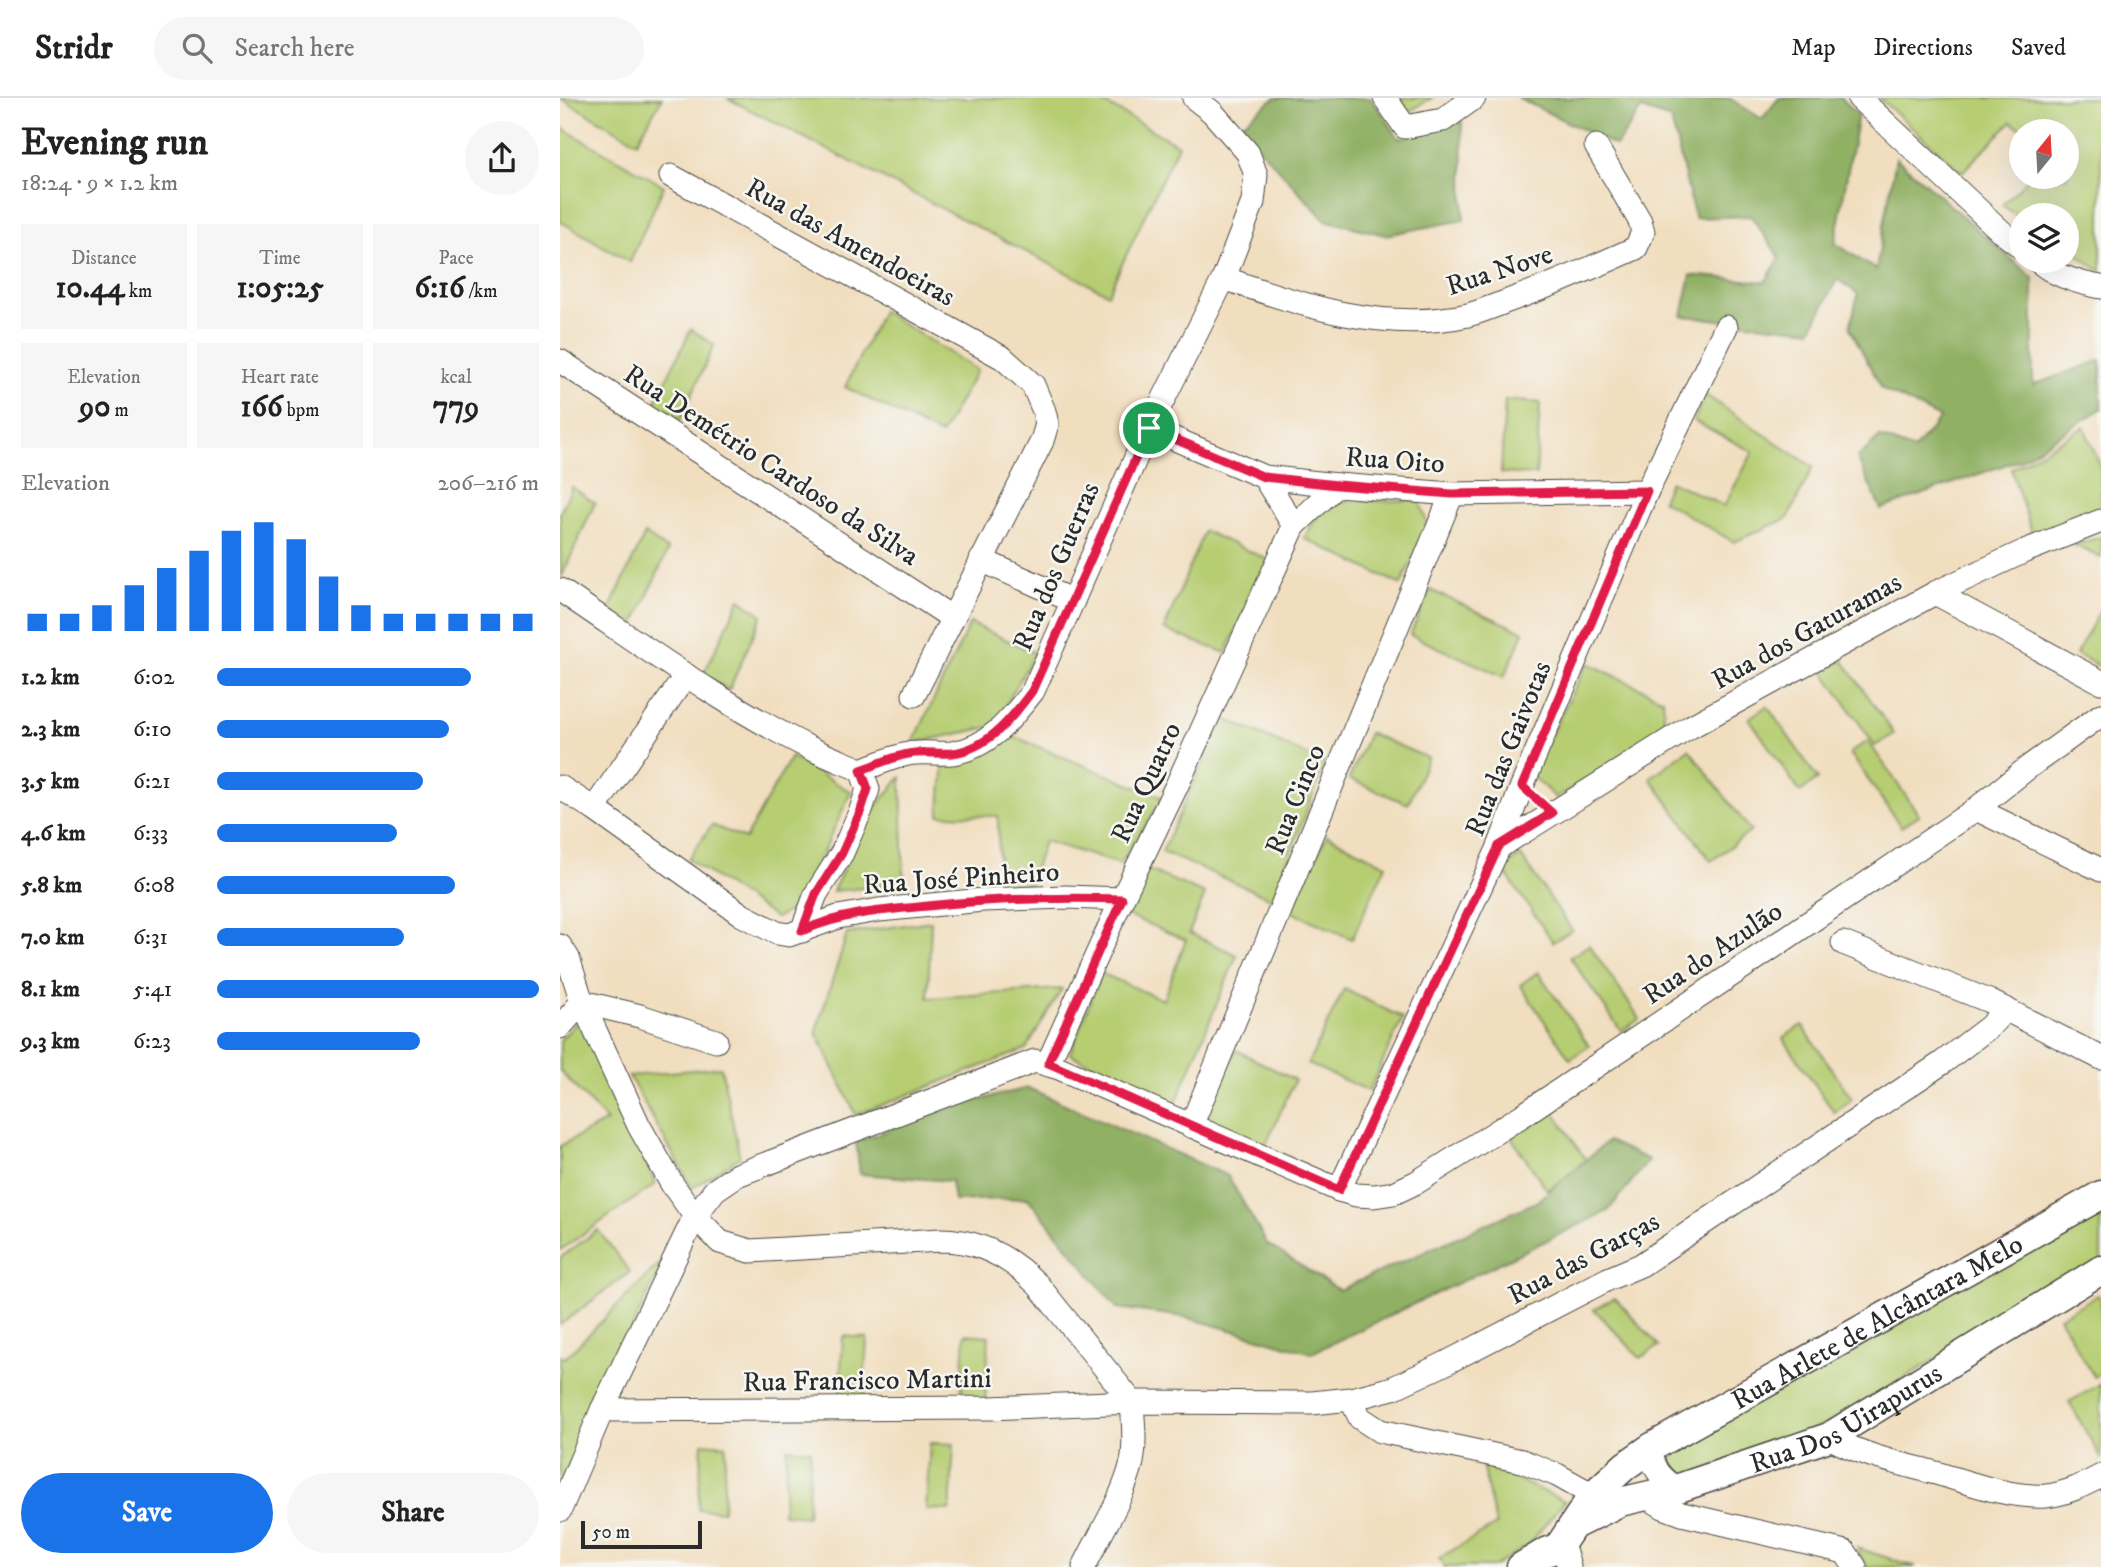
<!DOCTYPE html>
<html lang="en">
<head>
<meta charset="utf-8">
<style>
  :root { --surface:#fff; --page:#f6f6f6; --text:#222; --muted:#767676; --line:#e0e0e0; --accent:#1a73e8 }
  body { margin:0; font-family:"IM FELL DW Pica",serif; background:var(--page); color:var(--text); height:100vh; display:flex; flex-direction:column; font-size:26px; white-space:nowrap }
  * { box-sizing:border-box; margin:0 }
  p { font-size:23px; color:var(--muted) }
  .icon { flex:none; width:38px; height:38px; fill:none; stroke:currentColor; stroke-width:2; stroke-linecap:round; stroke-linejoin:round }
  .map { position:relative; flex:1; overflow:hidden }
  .sheet { display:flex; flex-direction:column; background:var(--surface); width:560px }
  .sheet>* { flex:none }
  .needle { width:46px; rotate:18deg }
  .buttons { position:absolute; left:1449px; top:21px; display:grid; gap:14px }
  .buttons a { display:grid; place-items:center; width:70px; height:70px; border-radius:50%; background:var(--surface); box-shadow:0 7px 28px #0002; font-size:35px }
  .scale { position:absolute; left:21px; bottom:18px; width:121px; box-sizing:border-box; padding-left:7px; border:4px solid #2b2b2b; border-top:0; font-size:19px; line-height:24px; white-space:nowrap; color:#2b2b2b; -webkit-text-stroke:5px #f6f6f2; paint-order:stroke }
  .pin { position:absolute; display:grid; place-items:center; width:60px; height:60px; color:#fff; margin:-30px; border:4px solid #fff; border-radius:50%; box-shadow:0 2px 7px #0007 }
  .round { display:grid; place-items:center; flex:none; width:74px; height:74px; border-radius:37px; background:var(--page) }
  .overview { display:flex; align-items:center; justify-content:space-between; height:119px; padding:0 21px }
  h1 { font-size:38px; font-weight:700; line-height:52px }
  .figures { display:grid; grid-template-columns:repeat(3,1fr); gap:10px; height:119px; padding:7px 21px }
  .figures div { display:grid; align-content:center; border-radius:0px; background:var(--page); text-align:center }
  .figures b { font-size:30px; font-weight:700 }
  .figures small { font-size:19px; font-weight:400 }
  .figures p { font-size:19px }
  .chart { height:196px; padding:14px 21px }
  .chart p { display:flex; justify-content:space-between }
  .chart svg { width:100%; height:126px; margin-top:7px; stroke:var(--accent); stroke-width:6 }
  .primary-button { display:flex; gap:14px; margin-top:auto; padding:14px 21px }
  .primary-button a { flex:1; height:80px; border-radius:42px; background:var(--accent); color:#fff; font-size:28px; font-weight:700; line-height:80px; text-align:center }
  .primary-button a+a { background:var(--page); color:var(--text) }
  ul { padding:0 21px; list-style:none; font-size:23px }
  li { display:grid; grid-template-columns:112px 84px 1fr; align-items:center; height:52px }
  li i { height:18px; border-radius:9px; background:var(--accent) }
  header { display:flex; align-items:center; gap:42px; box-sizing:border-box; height:98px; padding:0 35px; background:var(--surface); border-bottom:2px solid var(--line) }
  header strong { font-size:33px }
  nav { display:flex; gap:38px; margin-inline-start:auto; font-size:24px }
  .search { width:490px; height:63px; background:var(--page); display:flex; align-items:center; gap:18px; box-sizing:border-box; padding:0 24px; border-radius:38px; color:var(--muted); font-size:26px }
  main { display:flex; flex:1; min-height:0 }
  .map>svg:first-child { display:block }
</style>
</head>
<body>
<header>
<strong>Stridr</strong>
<div class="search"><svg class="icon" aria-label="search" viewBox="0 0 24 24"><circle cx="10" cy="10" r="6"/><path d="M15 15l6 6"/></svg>Search here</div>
<nav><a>Map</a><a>Directions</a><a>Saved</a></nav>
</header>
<main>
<section class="sheet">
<div class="overview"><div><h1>Evening run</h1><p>18:24 · 9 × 1.2 km</p></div><a class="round"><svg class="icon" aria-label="share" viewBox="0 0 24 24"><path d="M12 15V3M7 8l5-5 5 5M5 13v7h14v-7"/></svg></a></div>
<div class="figures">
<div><p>Distance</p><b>10.44<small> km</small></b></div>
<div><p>Time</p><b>1:05:25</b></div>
<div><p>Pace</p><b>6:16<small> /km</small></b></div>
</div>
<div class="figures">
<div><p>Elevation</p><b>90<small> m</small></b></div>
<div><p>Heart rate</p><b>166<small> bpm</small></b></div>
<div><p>kcal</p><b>779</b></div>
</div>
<div class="chart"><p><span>Elevation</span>206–216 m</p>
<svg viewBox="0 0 160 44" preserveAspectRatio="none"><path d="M5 44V38M15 44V38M25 44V35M35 44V28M45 44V22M55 44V16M65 44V9M75 44V6M85 44V12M95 44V25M105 44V35M115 44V38M125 44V38M135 44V38M145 44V38M155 44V38"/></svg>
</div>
<ul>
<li><b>1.2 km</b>6:02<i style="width:79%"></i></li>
<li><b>2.3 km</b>6:10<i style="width:72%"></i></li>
<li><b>3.5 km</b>6:21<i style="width:64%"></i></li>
<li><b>4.6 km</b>6:33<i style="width:56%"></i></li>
<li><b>5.8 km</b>6:08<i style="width:74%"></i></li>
<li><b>7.0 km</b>6:31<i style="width:58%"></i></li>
<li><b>8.1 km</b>5:41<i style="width:100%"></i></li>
<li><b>9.3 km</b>6:23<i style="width:63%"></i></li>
</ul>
<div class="primary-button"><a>Save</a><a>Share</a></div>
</section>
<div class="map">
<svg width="1541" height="1469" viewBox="0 0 1541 1469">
  <rect width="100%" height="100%" fill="#f6f6f2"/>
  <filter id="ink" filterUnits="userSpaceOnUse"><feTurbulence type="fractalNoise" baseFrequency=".0143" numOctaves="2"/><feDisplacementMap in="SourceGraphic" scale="14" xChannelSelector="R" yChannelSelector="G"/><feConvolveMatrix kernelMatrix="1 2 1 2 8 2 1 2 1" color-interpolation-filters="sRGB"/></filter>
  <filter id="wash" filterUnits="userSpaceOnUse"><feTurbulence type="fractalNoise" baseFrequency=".00686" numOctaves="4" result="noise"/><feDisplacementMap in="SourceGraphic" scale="28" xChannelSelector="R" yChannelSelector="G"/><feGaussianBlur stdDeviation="1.57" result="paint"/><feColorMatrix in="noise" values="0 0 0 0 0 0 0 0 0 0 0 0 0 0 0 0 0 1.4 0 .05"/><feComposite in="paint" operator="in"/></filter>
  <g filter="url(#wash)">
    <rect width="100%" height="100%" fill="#f1debf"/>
    <g fill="#b6cd72" stroke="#707c4e" stroke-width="2">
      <path d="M0 0H102L77 44Z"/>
      <path d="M167 0H535L618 47 548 196Z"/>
      <path d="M841 0H872L848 14Z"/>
      <path d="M1319 0H1541V173L1507 150V117H1461V120L1442 107 1470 79H1507V33H1464L1451 24 1402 74Z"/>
      <path d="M0 29 104 88 70 164 0 123Z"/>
      <path d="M322 213 417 272 381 337 285 289Z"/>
      <path d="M131 231 154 247 120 323 94 307Z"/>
      <path d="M1144 296 1253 369 1228 420 1174 444 1102 402 1110 383 1164 408 1193 354 1134 323Z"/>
      <path d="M945 302 980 305 976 377 941 375Z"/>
      <path d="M1524 329 1541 370V412L1474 441 1451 371Z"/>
      <path d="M12 389 35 405 1 480 0 415Z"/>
      <path d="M859 402 868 427 841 487 744 440 760 414 777 404Z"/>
      <path d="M644 433 709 462 666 555 604 532Z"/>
      <path d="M85 436 108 452 74 527 49 512Z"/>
      <path d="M1541 439V460L1514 447Z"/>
      <path d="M870 492 964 534 944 579 850 537Z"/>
      <path d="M180 501 202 517 169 592 143 577Z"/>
      <path d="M1541 511V569L1516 556Z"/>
      <path d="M410 525 475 555 434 628 353 645Z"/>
      <path d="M1283 562 1334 636 1315 648 1264 574Z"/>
      <path d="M1028 565 1103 601 1105 635 996 700 970 676Z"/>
      <path d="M1207 608 1258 681 1240 694 1189 620Z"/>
      <path d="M663 620 765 665 713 801 602 754Z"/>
      <path d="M809 635 868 660 848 706 789 681Z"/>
      <path d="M450 637 603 700 560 766 484 743 470 786 439 790 438 718 379 717 384 665Z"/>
      <path d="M1308 643 1359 717 1341 729 1290 655Z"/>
      <path d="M1129 651 1191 733 1151 763 1090 680Z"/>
      <path d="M231 659 291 694 239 807 216 820 128 761 152 727 185 741Z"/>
      <path d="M341 679 344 786 273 793 309 717Z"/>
      <path d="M767 737 826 767 792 841 730 813Z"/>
      <path d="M961 758 1012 832 993 844 942 770Z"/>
      <path d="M586 771 645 796 629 835 677 857 615 1007 510 956 541 875 603 902 626 842 566 817Z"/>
      <path d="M371 823 368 900 502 891 466 951 296 1017 256 934 287 836Z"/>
      <path d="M1029 847 1080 921 1061 933 1010 859Z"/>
      <path d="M978 874 1029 948 1010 961 960 887Z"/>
      <path d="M784 891 843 920 809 993 748 966Z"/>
      <path d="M19 922 96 1086 0 1152V1048L47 1023 0 973V942Z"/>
      <path d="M1242 927 1292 1001 1274 1014 1223 940Z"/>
      <path d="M676 952 735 982 702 1055 640 1027Z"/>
      <path d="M161 969 180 1059 132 1090 69 978Z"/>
      <path d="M993 1012 1028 1065 987 1092 951 1039Z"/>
      <path d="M1541 1105V1164L1264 1327 1121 1381 1105 1350Z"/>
      <path d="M38 1132 70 1174 0 1227V1160Z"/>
      <path d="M104 1161 0 1387V1258L5 1260Z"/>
      <path d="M1538 1197 1541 1202V1275L1534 1279 1499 1219Z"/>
      <path d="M1055 1200 1099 1248 1080 1260 1034 1211Z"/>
      <path d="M405 1236 429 1238 425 1304 401 1302Z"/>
      <path d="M283 1238 307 1240 303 1306 279 1304Z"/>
      <path d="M1541 1286V1360L1509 1304Z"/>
      <path d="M142 1345 166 1347 163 1413 138 1411Z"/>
      <path d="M370 1345 394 1346 390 1412 366 1411Z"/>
      <path d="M227 1350 251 1352 247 1418 223 1416Z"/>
      <path d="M922 1366 1005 1403 968 1447 933 1469H884L879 1460 936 1427Z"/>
      <path d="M1297 1450 1356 1469H1306Z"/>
    </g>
    <g fill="#90b064" stroke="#5e6e48" stroke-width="2">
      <path d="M715 0H811L839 40 902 23 904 122 825 137 765 122 679 28Z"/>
      <path d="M958 0H1065L1074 5 1077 0H1169L1202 21 1219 0H1281L1298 16 1275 145 1316 172 1336 60 1473 180V287L1541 262V311L1461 361 1321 411 1297 360 1320 339 1354 352 1380 320 1322 291 1290 230 1298 196 1277 181 1251 232 1122 218 1131 177 1205 184 1220 160 1191 118 1135 120 1111 21 1081 11 1056 48Z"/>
      <path d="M468 990 668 1078 707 1146 779 1192 976 1104 1048 1043 1089 1062 1048 1113 752 1255 625 1219 557 1210 468 1100 394 1103 391 1083 300 1076 296 1044 386 1010Z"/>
    </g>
  </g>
  <g filter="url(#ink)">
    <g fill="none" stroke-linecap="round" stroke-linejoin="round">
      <g stroke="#494641" stroke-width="25">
        <g id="minor">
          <path d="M825 0 845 29 883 22 914 0"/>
          <path d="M1299 0 1443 135 1461 149"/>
          <path d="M111 78 443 260 473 287 484 313 487 326 482 343 354 597"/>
          <path d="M1478 163C1495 178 1518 185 1541 189"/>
          <path d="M664 180C742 208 824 235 908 217 923 213 939 206 953 201 995 186 1036 168 1076 150L1083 134 1080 123 1036 48"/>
          <path d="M0 263 391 519"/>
          <path d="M589 330 704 379 777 387 892 396 1087 393"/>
          <path d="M734 428 777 387"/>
          <path d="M421 462 513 503"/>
          <path d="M0 492C82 547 163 607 252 651 268 659 285 665 301 672"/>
          <path d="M1375 495 1541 584"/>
          <path d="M301 672C316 667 332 659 348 656 362 653 378 656 392 655 429 650 452 620 473 593L589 330 664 180 693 104 696 77 688 55 652 14 634 0"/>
          <path d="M0 689 34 711 182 817 217 835 229 837 278 819 319 812 423 802 506 799 562 801"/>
          <path d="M34 711 126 577"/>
          <path d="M1416 711 1541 772"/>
          <path d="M939 749 1130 629 1375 495 1465 453 1541 423"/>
          <path d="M242 833 256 796 282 755 301 712 308 691 301 672"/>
          <path d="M1283 845 1429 903 1541 960"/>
          <path d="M0 848 8 860 22 904 79 1028 112 1086 135 1118 160 1144 190 1153 381 1142C419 1142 452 1161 478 1187L572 1304"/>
          <path d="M0 929 22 904 80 918 156 943"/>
          <path d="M488 965 562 801 617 687 734 428 704 379"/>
          <path d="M631 1028 892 396"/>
          <path d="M779 1092 939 749 962 688 1087 393 1166 229"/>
          <path d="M791 1301 800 1320 820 1333 962 1363 997 1377 1033 1397 1043 1408"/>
          <path d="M42 1312 430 1310 572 1304 752 1305 791 1301 833 1290 882 1267 1048 1181 1081 1167 1382 965 1429 929 1446 911"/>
          <path d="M1269 1339C1303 1358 1339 1365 1376 1375 1410 1385 1449 1400 1486 1398 1506 1396 1524 1387 1541 1378"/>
          <path d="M1092 1349C1091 1370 1100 1378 1116 1391"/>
          <path d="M1087 1399 1103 1409 1122 1416 1285 1454 1295 1469"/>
          <path d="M0 1412 42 1312 135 1118 155 1092 177 1077 475 963 499 970 779 1092 796 1097 814 1098 834 1095 857 1084 963 1017 1219 845 1416 711 1470 668 1541 617"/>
          <path d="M998 1450 1005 1455 1009 1469"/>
          <path d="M524 1469C540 1435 563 1401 572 1364 576 1344 573 1323 572 1304"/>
        </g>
      </g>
      <g stroke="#494641" stroke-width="31">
        <g id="major">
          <path id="s1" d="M1018 1425 1060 1404 1116 1391 1269 1339 1541 1172"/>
          <path id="s2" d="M961 1469 986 1454 998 1450 1033 1397 1065 1368 1092 1349 1541 1097"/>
        </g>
      </g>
      <use href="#minor" stroke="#fff" stroke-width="23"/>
      <use href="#major" stroke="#fff" stroke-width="28"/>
    </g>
  </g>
  <g fill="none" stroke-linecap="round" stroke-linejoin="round" filter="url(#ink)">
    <g stroke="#fff" stroke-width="14">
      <path id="route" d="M589 330 704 379 777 387 892 396 1087 393 962 688 992 715 939 748 779 1092 488 965 562 801C497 799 433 801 368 808 324 812 282 815 242 833L256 796 282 755 301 712 308 691 301 672C316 667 332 659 348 656 362 653 377 656 392 655 428 651 452 620 472 593Z"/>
    </g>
    <use href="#route" stroke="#e11d48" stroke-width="9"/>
  </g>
  <g text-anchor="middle" stroke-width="5" stroke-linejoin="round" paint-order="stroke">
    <g font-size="28" fill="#2b2b2b" stroke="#f6f6f2">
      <text transform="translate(291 143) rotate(29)" y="10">Rua das Amendoeiras</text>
      <text transform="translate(939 171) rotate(-18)" y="10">Rua Nove</text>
      <text transform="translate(835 361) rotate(4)" y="10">Rua Oito</text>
      <text transform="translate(212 366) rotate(33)" y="10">Rua Demétrio Cardoso da Silva</text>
      <text transform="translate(495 468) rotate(-67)" y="10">Rua dos Guerras</text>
      <text transform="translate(1246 532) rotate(-29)" y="10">Rua dos Gaturamas</text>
      <text transform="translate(947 650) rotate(-68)" y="10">Rua das Gaivotas</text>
      <text transform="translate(585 684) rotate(-65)" y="10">Rua Quatro</text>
      <text transform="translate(734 701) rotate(-68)" y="10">Rua Cinco</text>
      <text transform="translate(401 779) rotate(-4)" y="10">Rua José Pinheiro</text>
      <text transform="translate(1152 854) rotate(-34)" y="10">Rua do Azulão</text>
      <text transform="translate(1023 1159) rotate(-28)" y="10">Rua das Garças</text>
      <text dy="10" stroke="none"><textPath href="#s2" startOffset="439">Rua Arlete de Alcântara Melo</textPath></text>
      <text transform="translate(307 1281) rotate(-1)" y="10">Rua Francisco Martini</text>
      <text dy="10" stroke="none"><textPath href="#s1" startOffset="289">Rua Dos Uirapurus</textPath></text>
    </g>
  </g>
</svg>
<div class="buttons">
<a><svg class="needle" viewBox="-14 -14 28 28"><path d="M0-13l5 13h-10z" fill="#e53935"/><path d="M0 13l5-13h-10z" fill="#767676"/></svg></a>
<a><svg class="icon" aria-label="layers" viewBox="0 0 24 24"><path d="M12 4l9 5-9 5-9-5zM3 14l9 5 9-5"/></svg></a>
</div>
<div class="scale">50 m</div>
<div class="pin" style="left:589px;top:330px;background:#1e9e55"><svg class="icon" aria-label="arrive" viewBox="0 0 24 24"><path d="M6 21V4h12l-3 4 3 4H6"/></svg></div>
</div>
</main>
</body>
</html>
